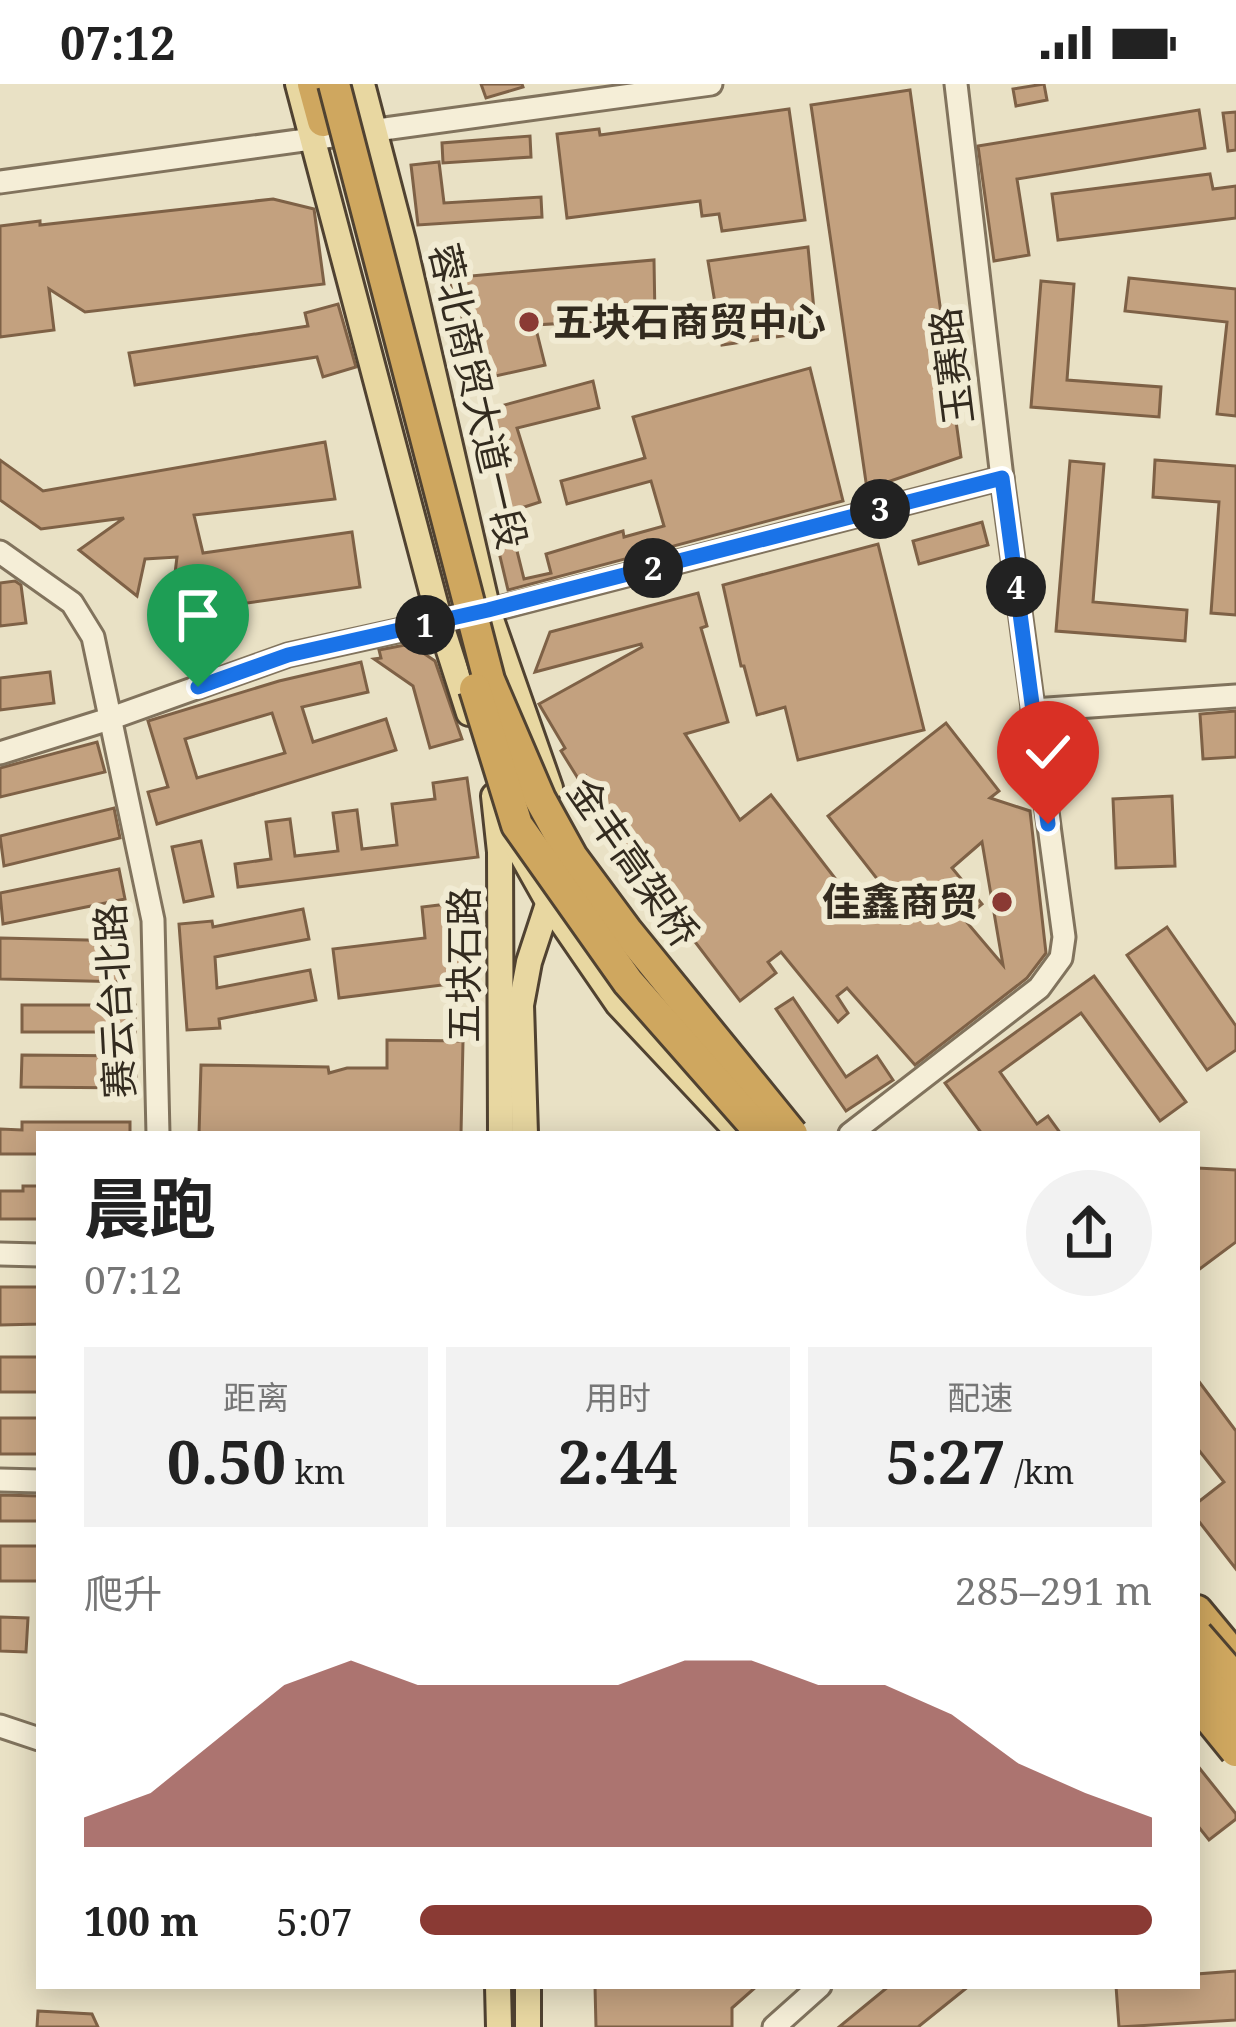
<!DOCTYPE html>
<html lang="zh">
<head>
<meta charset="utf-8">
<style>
  :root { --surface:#fff; --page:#f2f2f2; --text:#222; --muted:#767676; --accent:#8a3a34 }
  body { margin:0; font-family:"Noto Serif","Noto Sans SC",serif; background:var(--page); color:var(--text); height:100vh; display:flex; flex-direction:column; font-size:45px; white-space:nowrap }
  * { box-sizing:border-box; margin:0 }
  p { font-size:39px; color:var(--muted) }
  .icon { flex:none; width:66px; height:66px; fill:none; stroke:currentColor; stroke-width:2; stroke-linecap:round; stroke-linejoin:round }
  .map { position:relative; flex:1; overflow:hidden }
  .details { position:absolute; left:36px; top:1047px; width:1164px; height:858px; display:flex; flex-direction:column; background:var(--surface); border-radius:0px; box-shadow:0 6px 30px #0003 }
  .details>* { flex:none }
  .pin { position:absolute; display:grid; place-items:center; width:102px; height:102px; color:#fff; margin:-123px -51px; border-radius:50% 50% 50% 0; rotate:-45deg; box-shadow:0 0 12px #0007 }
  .pin .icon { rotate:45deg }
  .km { position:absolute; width:60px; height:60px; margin:-30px; border-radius:50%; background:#222; color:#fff; font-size:33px; line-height:60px; text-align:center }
  .round { display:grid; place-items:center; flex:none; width:126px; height:126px; border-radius:63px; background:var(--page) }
  .head { display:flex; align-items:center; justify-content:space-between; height:204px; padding:0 48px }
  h1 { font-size:66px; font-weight:700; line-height:90px }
  .stats { display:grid; grid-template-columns:repeat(3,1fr); gap:18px; height:204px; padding:12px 48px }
  .stats div { display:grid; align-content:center; border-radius:0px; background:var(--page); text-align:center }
  .stats b { font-size:60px; font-weight:700 }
  .stats small { font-size:33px; font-weight:400 }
  .stats p { font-size:33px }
  .chart { height:336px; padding:24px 48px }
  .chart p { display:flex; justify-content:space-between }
  .chart svg { width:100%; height:216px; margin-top:12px; fill:var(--accent); opacity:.7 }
  ul { padding:0 48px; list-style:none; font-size:39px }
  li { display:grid; grid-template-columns:192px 144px 1fr; align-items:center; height:90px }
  li i { height:30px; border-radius:15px; background:var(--accent) }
  .status { display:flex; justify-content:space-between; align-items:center; height:84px; padding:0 60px; background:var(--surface); direction:ltr }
  .status svg { height:33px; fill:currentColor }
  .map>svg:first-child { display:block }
</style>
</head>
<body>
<div class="status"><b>07:12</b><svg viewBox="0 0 49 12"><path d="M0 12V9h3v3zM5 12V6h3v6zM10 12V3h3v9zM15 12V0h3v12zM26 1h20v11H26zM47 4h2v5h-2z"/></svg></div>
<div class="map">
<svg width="1236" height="1943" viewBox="0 0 1236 1943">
  <rect width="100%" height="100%" fill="#e9e1c5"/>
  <g fill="#c3a17f" stroke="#7e6146" stroke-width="3" fill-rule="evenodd">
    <path d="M481 0H522L523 3 486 14Z"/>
    <path d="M1044 0 1047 16 1016 22 1013 5Z"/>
    <path d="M910 6 961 373 867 405 811 21Z"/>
    <path d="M789 25 805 136 722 147 719 130 702 132 700 117 567 134 557 50 599 45 600 51Z"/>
    <path d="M1199 26 1205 64 1017 95 1029 171 994 177 978 62Z"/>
    <path d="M1236 28V66L1228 67 1223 29Z"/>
    <path d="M530 52 531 73 443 79 442 59Z"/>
    <path d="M439 78 444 119 541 113 542 133 418 141 411 81Z"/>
    <path d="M1210 90 1213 105 1236 102V134L1058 156 1052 110Z"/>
    <path d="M273 115 314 125 324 200 85 228 49 205 54 246 0 253V142L40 137V141Z"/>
    <path d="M808 163 816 247 722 261 708 177Z"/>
    <path d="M654 176 655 234 535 241 545 281 482 295 448 194Z"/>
    <path d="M1129 194 1236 205V332L1217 330 1227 238 1125 227Z"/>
    <path d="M1041 197 1074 200 1067 296 1161 303 1159 333 1031 323Z"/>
    <path d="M338 220 356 283 323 293 317 273 135 301 129 269 308 242 305 229Z"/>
    <path d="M810 284 843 417 508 506 498 464 515 459 524 495 551 489 546 470 623 447 624 453 664 442 651 397 567 420 561 397 645 374 633 333Z"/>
    <path d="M593 297 599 324 517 344 540 418 512 427 482 327Z"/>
    <path d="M325 358 335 415 194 431 203 469 352 448 360 503 170 530 177 473 145 475 137 512 79 466 124 434 41 445 0 416V376L43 407Z"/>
    <path d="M1155 376 1236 382V531L1211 529 1219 418 1153 413Z"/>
    <path d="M1070 377 1104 380 1093 518 1187 526 1185 557 1056 547Z"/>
    <path d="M982 438 988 461 919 480 913 457Z"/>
    <path d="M878 460 924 646 798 676 785 623 757 631 744 582H741L723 501Z"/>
    <path d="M15 497 21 501 26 539 0 542V499Z"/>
    <path d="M698 509 707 542 701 544 728 638 685 650 740 736 771 711 864 832 889 810 828 732 946 639 999 707 990 714 1030 727 1046 869 1027 894 915 981 847 904 837 912 848 929 838 938 781 868 768 878 776 889 740 917 654 804 664 796 609 748 586 692 579 696 561 667 565 664 539 620 642 563 641 560 535 588 550 548ZM982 758 999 858 1003 881 964 835 982 820 952 784Z"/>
    <path d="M410 560 435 577 462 655 430 664 413 602 374 575 381 574 379 566Z"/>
    <path d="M361 578 368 608 302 623 313 658 386 635 396 666 157 740 148 708 168 703 148 637 279 597ZM272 629 285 669 197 694 185 655Z"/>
    <path d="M50 588 54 619 0 626V594Z"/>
    <path d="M1236 627V673L1203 675 1200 630Z"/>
    <path d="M97 658 105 688 0 713V684Z"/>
    <path d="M467 694 478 773 238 803 235 780 271 775 266 738 290 735 295 772 338 767 333 729 357 726 362 765 397 761 392 720 435 715 433 699Z"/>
    <path d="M1172 712 1175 782 1116 784 1113 715Z"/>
    <path d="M114 724 120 754 4 782 0 752Z"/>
    <path d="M201 757 213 812 184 818 172 763Z"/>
    <path d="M119 785 125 815 3 840 0 809Z"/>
    <path d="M456 819 466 898 339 914 333 865 425 854 422 823Z"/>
    <path d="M303 825 309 855 215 873 217 904 310 886 316 916 219 935 220 944 187 946 179 840 212 837 213 843Z"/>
    <path d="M1167 843 1236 942V966L1207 986 1127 871Z"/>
    <path d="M0 854 129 857 128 898 0 895Z"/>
    <path d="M1094 892 1186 1018 1160 1037 1081 929 1000 988 1037 1040 1048 1032 1061 1050H982L945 999Z"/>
    <path d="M793 914 846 993 877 972 893 996 846 1027 776 925Z"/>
    <rect x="22" y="921" width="113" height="27"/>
    <path d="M387 956 463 957 461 1050H199L201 981 328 983 329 989 347 984H387Z"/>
    <path d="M22 971 136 972V1004L21 1003Z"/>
    <path d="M22 1038H130V1050H39V1070H0V1045L22 1046Z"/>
    <path d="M1197 1084 1236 1086V1158L1197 1187Z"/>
    <path d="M23 1102H39V1135H0V1107H23Z"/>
    <path d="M0 1203H39V1240L0 1241Z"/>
    <rect x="0" y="1273" width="39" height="35"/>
    <path d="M1197 1295 1236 1347V1485L1197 1435V1419L1224 1398 1197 1364Z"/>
    <rect x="0" y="1334" width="39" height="36"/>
    <path d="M0 1411 39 1412V1437H0Z"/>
    <rect x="0" y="1462" width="39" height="35"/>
    <path d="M0 1533 28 1534 26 1568 0 1567Z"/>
    <path d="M1197 1681 1236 1730V1735L1209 1756 1197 1741Z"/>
    <path d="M1236 1887V1936L1119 1943 1116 1902H1197V1890Z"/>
    <path d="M595 1902H757L732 1924V1943H596Z"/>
    <path d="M889 1902H969L918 1943H839Z"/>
    <path d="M38 1927 92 1930 98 1943H37Z"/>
  </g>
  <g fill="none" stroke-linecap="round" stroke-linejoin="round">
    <g stroke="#81735d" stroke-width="27">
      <g id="minor">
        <path d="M0 98 711 0"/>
        <path d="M0 468 72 519 93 553 153 836 158 1050"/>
        <path d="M1033 626 1236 612"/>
        <path d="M0 669 109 635 288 571 488 527 1002 394"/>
        <path d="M850 1050 1039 904 1061 874 1064 853 1002 394 956 0"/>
        <path d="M0 1170 39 1171"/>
        <path d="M0 1396 39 1397"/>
        <path d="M0 1642 39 1655"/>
        <path d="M774 1943 820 1902"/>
      </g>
    </g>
    <g stroke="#504231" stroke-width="30">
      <g id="major">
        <path d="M298 0 440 538 469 629"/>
        <path d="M362 0 403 157 488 527 550 704"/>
        <path d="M494 712 500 768 501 1050"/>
        <path d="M514 757 550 821 618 920 740 1050"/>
        <path d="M525 1050 521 921 529 878 551 811"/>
        <path d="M498 1902 499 1943"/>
        <path d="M528 1902V1943"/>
      </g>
    </g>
    <g stroke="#504231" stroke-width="36">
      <g id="highway">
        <path d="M313 0 323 37"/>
        <path d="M1197 1527 1236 1574"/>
      </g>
    </g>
    <use href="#minor" stroke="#f5eed7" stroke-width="21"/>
    <use href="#major" stroke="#e8d7a1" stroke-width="24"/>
    <use href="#highway" stroke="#cfa75f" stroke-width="30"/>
    <g stroke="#504231" stroke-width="36" stroke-linecap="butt">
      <g id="highway-bridge">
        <path d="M334 0 489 596 540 715 572 773 626 846 792 1050"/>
        <path d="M475 605 517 741 628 898 762 1050"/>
        <path d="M1197 1551 1236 1596"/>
        <path d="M1197 1587 1236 1633"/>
        <path d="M1197 1619 1236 1667"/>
      </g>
    </g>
    <use href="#highway-bridge" stroke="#cfa75f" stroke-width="30"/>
  </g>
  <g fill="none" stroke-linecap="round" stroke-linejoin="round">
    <g stroke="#fff" stroke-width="24">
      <path id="route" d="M198 603 288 571 488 526 1002 394 1048 740"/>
    </g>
    <use href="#route" stroke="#1a73e8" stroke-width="15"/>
  </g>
  <g fill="#8a3a34" stroke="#f1ebd3" stroke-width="4.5">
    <circle cx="529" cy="238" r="12"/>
    <circle cx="1002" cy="818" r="12"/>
  </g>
  <g text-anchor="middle" stroke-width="12" stroke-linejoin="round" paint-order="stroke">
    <g font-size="39" font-weight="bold" fill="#332b1f" stroke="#f1ebd3" text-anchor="start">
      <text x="553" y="252">五块石商贸中心</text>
      <text x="978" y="832" text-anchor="end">佳鑫商贸</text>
    </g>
    <g font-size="39" fill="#332b1f" stroke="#f1ebd3">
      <text transform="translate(952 282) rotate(-97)" y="14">玉赛路</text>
      <text transform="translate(478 312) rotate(77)" y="14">蓉北商贸大道一段</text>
      <text transform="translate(633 778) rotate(55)" y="14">金丰高架桥</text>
      <text transform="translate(464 881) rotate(-90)" y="14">五块石路</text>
      <text transform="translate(115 917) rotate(-93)" y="14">赛云台北路</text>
    </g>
  </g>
</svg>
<div class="pin" style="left:198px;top:603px;background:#1e9e55"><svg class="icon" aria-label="arrive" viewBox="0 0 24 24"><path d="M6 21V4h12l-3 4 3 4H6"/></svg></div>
<div class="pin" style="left:1048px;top:740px;background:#d93025"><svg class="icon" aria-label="check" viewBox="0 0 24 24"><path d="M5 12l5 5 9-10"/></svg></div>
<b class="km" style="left:425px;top:541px">1</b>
<b class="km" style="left:653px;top:484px">2</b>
<b class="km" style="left:880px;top:425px">3</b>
<b class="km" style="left:1016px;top:503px">4</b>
<section class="details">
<div class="head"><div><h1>晨跑</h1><p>07:12</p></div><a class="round"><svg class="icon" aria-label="share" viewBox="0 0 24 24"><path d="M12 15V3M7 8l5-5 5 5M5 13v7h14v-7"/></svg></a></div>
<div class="stats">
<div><p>距离</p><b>0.50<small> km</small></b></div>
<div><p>用时</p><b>2:44</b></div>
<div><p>配速</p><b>5:27<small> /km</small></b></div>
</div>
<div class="chart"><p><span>爬升</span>285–291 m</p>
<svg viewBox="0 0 160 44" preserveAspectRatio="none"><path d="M0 44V38L10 33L20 22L30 11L40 6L50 11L60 11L70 11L80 11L90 6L100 6L110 11L120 11L130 17L140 27L150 33L160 38V44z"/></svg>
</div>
<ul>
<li><b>100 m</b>5:07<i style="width:100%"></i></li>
</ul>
</section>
</div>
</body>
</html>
